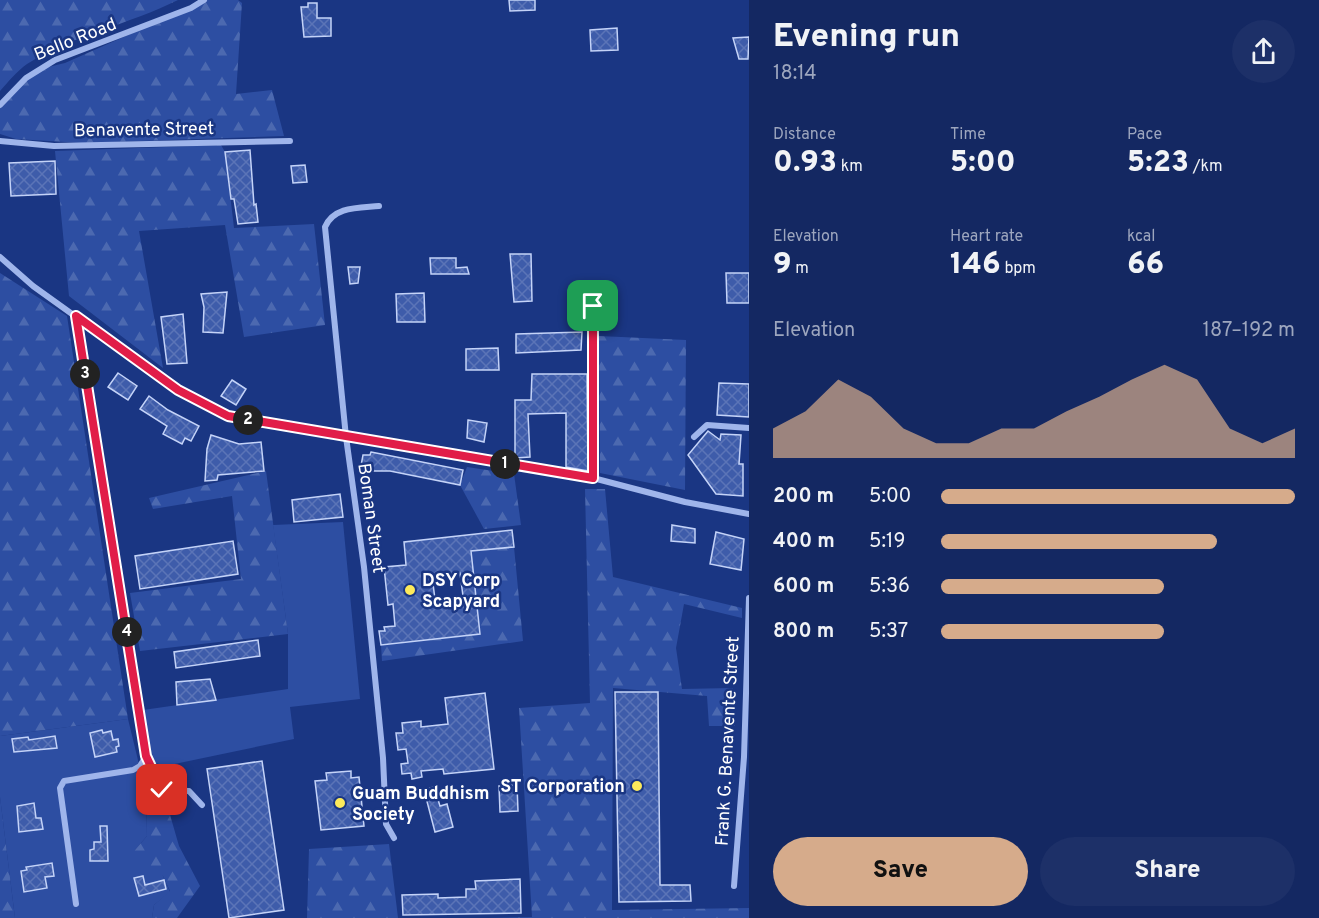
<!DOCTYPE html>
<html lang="en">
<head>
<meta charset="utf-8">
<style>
  :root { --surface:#142862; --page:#1d3068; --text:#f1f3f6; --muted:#9da6be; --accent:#d6ab8b }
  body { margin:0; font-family:Overpass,sans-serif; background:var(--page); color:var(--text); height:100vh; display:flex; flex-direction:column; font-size:22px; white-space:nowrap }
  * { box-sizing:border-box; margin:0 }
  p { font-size:20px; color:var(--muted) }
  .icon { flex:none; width:33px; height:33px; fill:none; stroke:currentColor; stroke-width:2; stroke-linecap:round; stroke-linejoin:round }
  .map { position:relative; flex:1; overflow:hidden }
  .details { display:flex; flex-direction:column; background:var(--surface); width:570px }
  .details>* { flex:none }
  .pin { position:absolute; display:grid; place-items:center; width:51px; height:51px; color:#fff; margin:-26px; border-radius:12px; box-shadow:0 3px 9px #0006 }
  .km { position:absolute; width:30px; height:30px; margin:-15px; border-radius:50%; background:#222; color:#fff; font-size:16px; line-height:30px; text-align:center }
  .round { display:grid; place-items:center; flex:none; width:63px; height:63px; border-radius:32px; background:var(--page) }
  .summary { display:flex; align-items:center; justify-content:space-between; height:102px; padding:0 24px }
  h1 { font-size:33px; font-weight:800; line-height:45px }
  .stats { display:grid; grid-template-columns:repeat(3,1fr); gap:9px; height:102px; padding:6px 24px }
  .stats div { display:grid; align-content:center }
  .stats b { font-size:30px; font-weight:800 }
  .stats small { font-size:16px; font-weight:400 }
  .stats p { font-size:16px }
  .chart { height:168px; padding:12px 24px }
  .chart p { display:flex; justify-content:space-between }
  .chart svg { width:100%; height:108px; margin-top:6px; fill:var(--accent); opacity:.7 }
  .action { display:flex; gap:12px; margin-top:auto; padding:12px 24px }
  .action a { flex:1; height:69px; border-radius:36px; background:var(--accent); color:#111; font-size:24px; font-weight:800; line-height:69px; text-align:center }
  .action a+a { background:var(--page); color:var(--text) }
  ul { padding:0 24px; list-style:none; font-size:20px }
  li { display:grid; grid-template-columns:96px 72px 1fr; align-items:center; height:45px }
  li i { height:15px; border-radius:8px; background:var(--accent) }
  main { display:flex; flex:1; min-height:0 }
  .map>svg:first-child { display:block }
</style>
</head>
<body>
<main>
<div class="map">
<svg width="749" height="918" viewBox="0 0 749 918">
  <defs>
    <pattern id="forest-firs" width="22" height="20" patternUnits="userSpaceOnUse" patternTransform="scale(1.5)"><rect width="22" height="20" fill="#2d4ea2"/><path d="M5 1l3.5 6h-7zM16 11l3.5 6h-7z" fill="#4c69b0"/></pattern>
    <pattern id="building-cross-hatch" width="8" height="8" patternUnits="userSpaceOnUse" patternTransform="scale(1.5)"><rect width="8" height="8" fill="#3e5caa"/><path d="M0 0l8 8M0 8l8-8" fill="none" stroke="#5b74b7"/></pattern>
  </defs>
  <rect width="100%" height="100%" fill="#1a3683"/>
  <g fill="#2d4ea2">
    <path d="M343 522 360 699 290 707 294 739 165 766 153 762 143 710 288 689V634L273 525Z"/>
    <path d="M128 719 146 793 147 836 135 850 163 876 170 892 154 905 152 918H15L0 797V736Z"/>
  </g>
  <g fill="url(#forest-firs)">
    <path d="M0 0H178C130 24 71 36 27 64 17 71 8 82 0 91Z"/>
    <path d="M207 0H238L242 3 236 94 272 90 284 136 82 143 16 139 0 134V105L36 70 65 63Z"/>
    <path d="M221 145 225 152 234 228 314 224 325 325 244 337 225 225 139 231 163 368 69 296 55 151Z"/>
    <path d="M0 273 67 316 128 719 0 736Z"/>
    <path d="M599 336 686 340 685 490 600 473Z"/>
    <path d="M467 467 514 474 521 525 484 529 460 485Z"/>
    <path d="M266 471 288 634 140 651 130 593 241 579 232 496 153 509 149 498Z"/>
    <path d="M585 489H605L613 577 742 608V618L684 604 676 648 682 689 733 688 735 726H709L707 696 613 688 612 910 749 908V918H488L532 917 519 708 590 703Z"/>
    <path d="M514 547 523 641 382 661 381 645 480 634 471 551Z"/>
    <path d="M146 793 164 794 179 846 200 886 177 918H152L154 905 170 891 163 876 132 867 135 850 147 836Z"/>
    <path d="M0 797 15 918H0Z"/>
    <path d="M389 844 398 918H307L309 849Z"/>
  </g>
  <g fill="url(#building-cross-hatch)" stroke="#c4d3f8" stroke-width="1.5" fill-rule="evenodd">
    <path d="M509 0H535V10L510 11Z"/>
    <path d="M308 3H317V18H331V36L304 37 301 7H308Z"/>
    <path d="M617 28 618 50 591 51 590 30Z"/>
    <path d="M749 37 748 59H739L733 38Z"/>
    <path d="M250 150 254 205 256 204 258 222 238 224 234 199H231L225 152Z"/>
    <path d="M55 161 56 194 11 196 9 163Z"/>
    <path d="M305 165 307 182 293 183 291 166Z"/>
    <path d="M510 254H531L532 301 514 302Z"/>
    <path d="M430 258H456V268L467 267 469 274H431Z"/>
    <path d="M348 267H360L358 283 350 284Z"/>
    <path d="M726 273H749V303H727Z"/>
    <path d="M227 292 223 333 203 332 204 307 201 294Z"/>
    <path d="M424 293 425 322H397L396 294Z"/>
    <path d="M183 314 187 363 167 364 161 317Z"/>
    <path d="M582 332 581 350 516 353V334Z"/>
    <path d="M498 348 499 370H466V349Z"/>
    <path d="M118 373 137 386 128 400 108 387Z"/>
    <path d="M532 374H587L588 471 566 467V413L528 414 530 457 515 458V400H531Z"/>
    <path d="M232 380 246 389 236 405 221 396Z"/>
    <path d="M719 383 749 384V417L717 415Z"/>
    <path d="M149 396 168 410 199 426 191 441 185 438 182 444 163 434 167 426 140 409Z"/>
    <path d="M468 420 487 423 484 442 467 438Z"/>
    <path d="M708 431 720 440 721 434 741 435 739 464H743V496L716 494 688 455Z"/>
    <path d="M211 435 239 444 261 442 264 471 218 475 217 480 205 481 207 449Z"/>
    <path d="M371 452 463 470 460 485 390 471H360L363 455H370Z"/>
    <path d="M340 494 343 517 294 522 292 500Z"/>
    <path d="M672 525 695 529V543L671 541Z"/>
    <path d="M512 530 514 547 471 551 480 634 381 645 379 631H385L384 627 395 626 393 604 388 605 384 567 406 565 404 542ZM460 573 464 604 436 607 432 576Z"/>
    <path d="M716 532 744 539 741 570 710 564Z"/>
    <path d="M233 541 238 574 140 589 135 556Z"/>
    <path d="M258 640 260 656 176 668 174 652Z"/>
    <path d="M210 679 216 700 177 705 176 682Z"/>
    <path d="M615 692H658L660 885H690L691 901 619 902Z"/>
    <path d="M485 693 494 769 444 774 443 769 421 771 422 777 412 779 411 773 402 774 401 764 408 763 406 749 398 750 396 733H403L402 723 421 721V727L448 724 445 698Z"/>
    <path d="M102 730 103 733 111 731 113 740 118 739 119 746 116 747 117 752 95 757 90 733Z"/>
    <path d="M55 736 57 748 14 752 12 739 28 737 29 740Z"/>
    <path d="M262 761 284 910 229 918 207 769Z"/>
    <path d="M351 771V778L359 777 364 826 321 830 315 781 327 780 326 773Z"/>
    <path d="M517 785 518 811 500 812 499 786Z"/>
    <path d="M434 787 440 806 447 804 453 827 435 832 424 790Z"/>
    <path d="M34 803 36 818H41L43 829 19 832 17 806Z"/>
    <path d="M100 826H107L108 861H90V850L94 849V842H101Z"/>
    <path d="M52 863 54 876 45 877 47 888 24 892 21 871 27 870 26 867Z"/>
    <path d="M143 876 145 885 164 880 166 889 139 896 134 878Z"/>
    <path d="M520 879 521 913 403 915 402 895 438 894V898L466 897V889H476L475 881Z"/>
  </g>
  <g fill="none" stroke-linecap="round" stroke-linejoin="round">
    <g stroke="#9fb5eb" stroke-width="6">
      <path d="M0 105 26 78 55 60 191 8 204 0"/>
      <path d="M0 141 54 146 290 141"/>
      <path d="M379 206C359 208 334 206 325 227L346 437 364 567 383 758 386 824 394 838"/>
      <path d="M0 257 33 286 178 390 228 416 593 478 685 502 749 514"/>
      <path d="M76 316 146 756 162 790 189 791 202 805"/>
      <path d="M694 437 707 425 749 428"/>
      <path d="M593 478V298"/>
      <path d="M734 886 744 757 749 598"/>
      <path d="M76 904 60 788 64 781 133 770 140 766 146 756"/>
    </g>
  </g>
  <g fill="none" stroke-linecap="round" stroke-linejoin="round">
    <g stroke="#fff" stroke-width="12">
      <path id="route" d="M162 790 146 756 76 316 178 390 228 416 593 478V306"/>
    </g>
    <use href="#route" stroke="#e11d48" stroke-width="8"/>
  </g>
  <g fill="#fdea5b" stroke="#1a3683" stroke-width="2">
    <circle cx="410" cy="590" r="6"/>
    <circle cx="637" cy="786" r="6"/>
    <circle cx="340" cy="803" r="6"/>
  </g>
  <g text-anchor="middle" stroke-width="5" stroke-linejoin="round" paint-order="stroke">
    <g font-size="18" fill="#fff" stroke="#1a3683">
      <text transform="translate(75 39) rotate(-22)" y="6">Bello Road</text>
      <text transform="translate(144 129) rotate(-1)" y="6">Benavente Street</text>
      <text transform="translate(372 518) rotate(82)" y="6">Boman Street</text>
      <text transform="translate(727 741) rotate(-87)" y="6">Frank G. Benavente Street</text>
    </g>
    <g font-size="18" font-weight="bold" fill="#fff" stroke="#1a3683" text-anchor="start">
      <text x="422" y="586">DSY Corp<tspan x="422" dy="21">Scapyard</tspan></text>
      <text x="625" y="792" text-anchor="end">ST Corporation</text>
      <text x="352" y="799">Guam Buddhism<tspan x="352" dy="21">Society</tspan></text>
    </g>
  </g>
</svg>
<div class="pin" style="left:593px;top:306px;background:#1e9e55"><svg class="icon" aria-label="arrive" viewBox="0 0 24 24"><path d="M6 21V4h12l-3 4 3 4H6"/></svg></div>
<div class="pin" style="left:162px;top:790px;background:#d93025"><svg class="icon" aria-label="check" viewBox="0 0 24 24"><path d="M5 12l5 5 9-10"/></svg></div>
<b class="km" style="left:505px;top:464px">1</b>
<b class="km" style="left:248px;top:420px">2</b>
<b class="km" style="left:85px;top:374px">3</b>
<b class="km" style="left:127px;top:632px">4</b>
</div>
<section class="details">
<div class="summary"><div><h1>Evening run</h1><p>18:14</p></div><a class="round"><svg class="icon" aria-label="share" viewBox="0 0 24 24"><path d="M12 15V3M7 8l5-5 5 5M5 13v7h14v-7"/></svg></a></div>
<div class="stats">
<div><p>Distance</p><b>0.93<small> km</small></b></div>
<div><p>Time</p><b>5:00</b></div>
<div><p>Pace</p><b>5:23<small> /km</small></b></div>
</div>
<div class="stats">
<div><p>Elevation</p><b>9<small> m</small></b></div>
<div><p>Heart rate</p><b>146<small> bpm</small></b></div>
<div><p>kcal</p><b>66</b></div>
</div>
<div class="chart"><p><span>Elevation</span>187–192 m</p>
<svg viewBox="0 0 160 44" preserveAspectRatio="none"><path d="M0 44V32L10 25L20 12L30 19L40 32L50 38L60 38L70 32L80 32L90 25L100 19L110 12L120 6L130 12L140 32L150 38L160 32V44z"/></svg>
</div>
<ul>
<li><b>200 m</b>5:00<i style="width:100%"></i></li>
<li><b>400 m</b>5:19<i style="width:78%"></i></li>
<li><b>600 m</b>5:36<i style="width:63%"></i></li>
<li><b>800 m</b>5:37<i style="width:63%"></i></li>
</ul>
<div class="action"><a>Save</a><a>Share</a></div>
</section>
</main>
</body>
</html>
